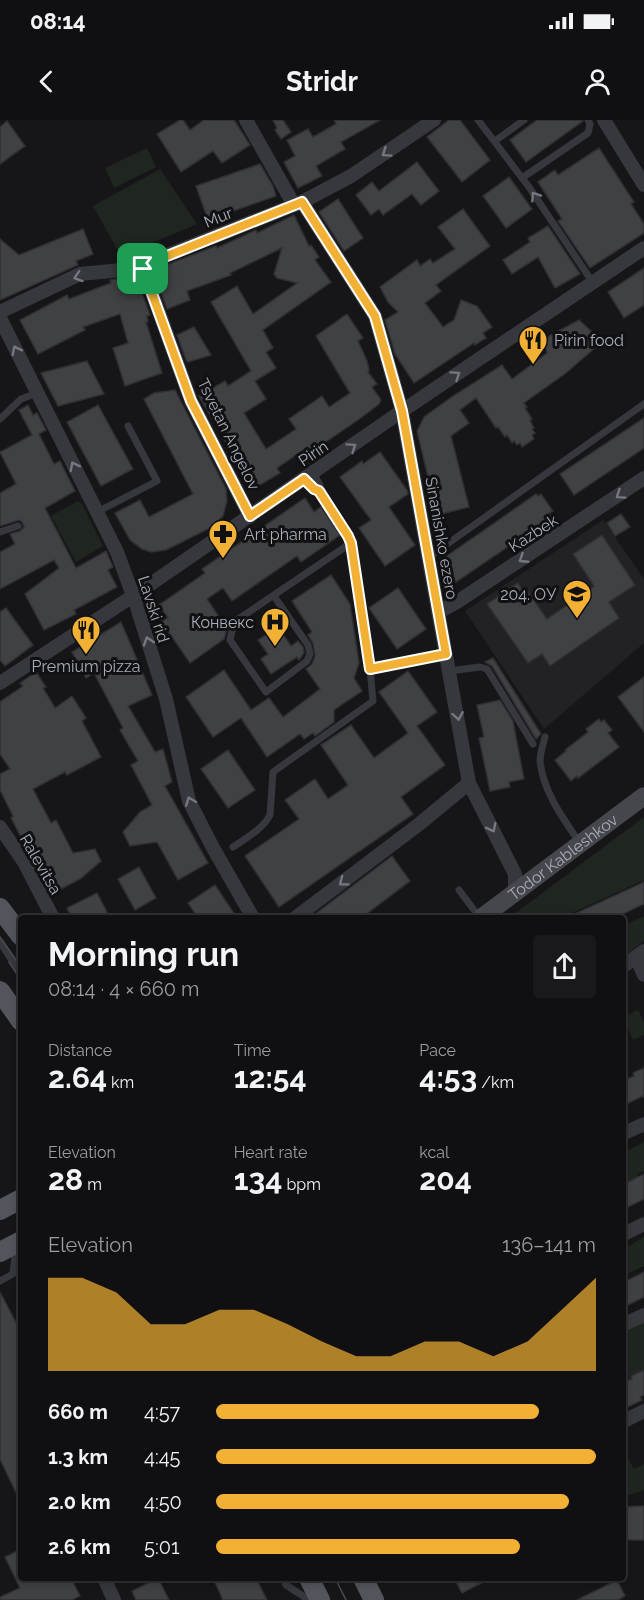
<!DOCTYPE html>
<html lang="en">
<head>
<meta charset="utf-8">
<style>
  :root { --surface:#101012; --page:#19191b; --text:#f1f3f6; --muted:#9c9d9f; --line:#303032; --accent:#f2b134 }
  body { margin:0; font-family:Raleway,sans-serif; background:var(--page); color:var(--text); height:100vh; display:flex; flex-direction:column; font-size:22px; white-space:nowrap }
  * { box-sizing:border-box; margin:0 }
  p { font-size:20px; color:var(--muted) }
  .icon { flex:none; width:33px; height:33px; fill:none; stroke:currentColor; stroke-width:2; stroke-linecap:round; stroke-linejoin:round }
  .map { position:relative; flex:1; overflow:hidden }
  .drawer { position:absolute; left:18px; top:795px; width:608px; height:666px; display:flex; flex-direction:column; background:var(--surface); border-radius:6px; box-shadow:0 3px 9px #0003,0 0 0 2px var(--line) }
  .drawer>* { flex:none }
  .pin { position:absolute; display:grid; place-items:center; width:51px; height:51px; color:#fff; margin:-26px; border-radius:12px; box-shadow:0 3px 9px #0006 }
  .round { display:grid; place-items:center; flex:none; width:63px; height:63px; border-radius:6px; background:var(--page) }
  .summary { display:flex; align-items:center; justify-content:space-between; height:102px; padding:0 30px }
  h1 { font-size:33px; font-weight:700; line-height:45px }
  .metrics { display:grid; grid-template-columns:repeat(3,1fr); gap:9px; height:102px; padding:6px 30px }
  .metrics div { display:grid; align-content:center }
  .metrics b { font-size:30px; font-weight:700 }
  .metrics small { font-size:16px; font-weight:400 }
  .metrics p { font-size:16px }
  .chart { height:168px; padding:12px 30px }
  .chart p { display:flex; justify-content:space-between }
  .chart svg { width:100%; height:108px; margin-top:6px; fill:var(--accent); opacity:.7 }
  ul { padding:0 30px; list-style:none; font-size:20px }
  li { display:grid; grid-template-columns:96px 72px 1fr; align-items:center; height:45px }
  li i { height:15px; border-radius:8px; background:var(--accent) }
  .status { display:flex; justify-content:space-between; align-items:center; height:42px; padding:0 30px; background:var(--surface); direction:ltr }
  .status svg { height:16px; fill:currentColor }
  header { display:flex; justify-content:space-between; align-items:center; height:78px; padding:0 30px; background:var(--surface); font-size:27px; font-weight:700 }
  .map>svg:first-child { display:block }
</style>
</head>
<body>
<div class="status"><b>08:14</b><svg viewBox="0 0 49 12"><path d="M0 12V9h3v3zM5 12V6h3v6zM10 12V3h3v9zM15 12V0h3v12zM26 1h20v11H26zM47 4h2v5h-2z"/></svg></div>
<header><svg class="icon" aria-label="back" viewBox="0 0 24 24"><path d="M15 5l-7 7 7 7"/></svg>Stridr<svg class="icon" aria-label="person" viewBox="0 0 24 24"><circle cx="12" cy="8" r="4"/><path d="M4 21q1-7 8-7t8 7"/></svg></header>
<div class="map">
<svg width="644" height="1480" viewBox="0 0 644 1480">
  <rect width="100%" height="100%" fill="#161618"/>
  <path fill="#222225" d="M603 400 644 459V523L544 609 465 491Z"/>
  <g fill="#1e261f">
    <path d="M147 28 156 47 114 68 105 48Z"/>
    <path d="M160 49 197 104 121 136 93 86Z"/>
    <path d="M78 381 82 384 103 426 76 442 51 396Z"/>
    <path d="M644 697V760L561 798H509Z"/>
    <path d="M644 796V821L623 837V806Z"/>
    <path d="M638 890 644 902V915L633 920 623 897Z"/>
    <path d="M644 1022V1051L637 1054 638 1057 623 1065V1033Z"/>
    <path d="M644 1117V1146L623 1156V1129Z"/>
    <path d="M644 1195V1249L630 1256 631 1259 623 1263V1205Z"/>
    <path d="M622 1326 634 1349 644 1344V1370L623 1377Z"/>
  </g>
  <g fill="#404145" stroke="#303034" stroke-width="1.5">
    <path d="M180 0H183L190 10 204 0H234L250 25 222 43 213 31 181 52 157 14Z"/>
    <path d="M273 0H283L291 12 281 19 275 10 277 8Z"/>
    <path d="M334 0H380L341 22 345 29 316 46 322 56 298 68 284 42 295 36 287 20 308 9 313 17 336 4Z"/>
    <path d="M449 0H460L490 40 462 62 427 17Z"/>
    <path d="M537 0H582L583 1 526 42 510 20Z"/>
    <path d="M7 1 25 26 0 44V7Z"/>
    <path d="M599 28 634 82 631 84 644 104V113L590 148 558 101 562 99 538 62 555 50 558 55Z"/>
    <path d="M417 42 439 71 421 85 412 74 383 95 379 89 371 95 356 75 372 62 379 71Z"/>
    <path d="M260 44 273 66 276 76 208 100 196 66Z"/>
    <path d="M509 57 532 89 506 108 483 76Z"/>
    <path d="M338 79 363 118 344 131 319 92Z"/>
    <path d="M463 89 490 126 436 165 441 171 425 183 443 207 454 200 461 180 477 186 492 207 483 213 486 218 475 225 474 223 414 263 395 234 385 200 398 192 388 182 380 167 417 140 420 146 430 139 433 143 455 129 438 107Z"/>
    <path d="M294 95 309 126 311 125 319 137 315 140 331 162 263 210 273 228 266 232 276 248 255 261 266 279 244 293 266 329 296 309 289 299 322 276 329 287 350 273 316 216 347 194 363 218 358 221 367 241 369 250 368 252 377 264 372 267 381 280 379 284 358 300 311 332 308 327 277 348 280 353 253 369 199 276 225 261 228 266 251 251 211 182 237 166 253 194 297 163 277 158 274 154 282 128 230 153 231 155 187 171 190 180 167 189 153 150 216 126 217 128 256 110 257 113Z"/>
    <path d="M548 106 580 154 555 168 538 137 512 154 503 140 530 122 528 118Z"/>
    <path d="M83 109 93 134 76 141 78 145 0 180V119L19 135Z"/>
    <path d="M644 148V185L624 198 608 172Z"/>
    <path d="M136 156 150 195 147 196 148 202H146L162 253 125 266 113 228 128 223 120 194 83 207 85 210 38 234 20 200 67 175 69 179 111 163 110 160Z"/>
    <path d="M579 200 592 212 597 226 566 253 524 283 527 287 525 288 532 299 530 300 534 308 532 309 535 313 532 315 534 319 522 327 520 323 517 325 514 321 512 323 507 315 505 317 498 307 496 308 476 278 460 290 469 303 451 316 469 387 437 395 417 311 424 297 453 276 502 245 512 259 547 233 545 222 549 216Z"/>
    <path d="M194 207 211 235 188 242 186 240 177 215Z"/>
    <path d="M87 241 104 274 58 286 41 253Z"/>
    <path d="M175 270 226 369 227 381 223 396 212 407 166 430 151 432 142 429 130 420 115 393 140 380 149 397 193 374 144 279 154 273Z"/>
    <path d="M28 285 33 295 37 293 46 310 39 314 54 344 60 341 75 371 45 388 76 448 106 431 113 447 108 450 117 467 74 490 76 494 44 510 25 474 59 448 54 440 0 469V432L15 424 10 414 20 411 24 407 22 402 19 400 0 406V373L16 364 0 332 32 315 19 290Z"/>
    <path d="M98 285 133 349 101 366 67 302Z"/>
    <path d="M644 298V328L574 375 560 354Z"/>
    <path d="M380 332 407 370 408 374 389 387 415 425 385 446 359 408 371 400 340 357 362 341 363 344Z"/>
    <path d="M536 374 538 376 541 374 553 391 549 393 552 397 456 462 441 440Z"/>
    <path d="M305 378 314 392 321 387 340 415 301 442 297 436 232 481 223 468 207 479 227 509 224 519 190 543 161 501 168 498 159 485 205 453 202 449Z"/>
    <path d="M621 394 630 407 615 416 607 403Z"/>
    <path d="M602 415 635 465 609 482 619 498 550 546 542 534 528 543 487 484 518 463 523 471 526 469 547 499 594 466 573 434Z"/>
    <path d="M331 455 350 484 359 543 354 558 362 571 334 590V602L315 616 313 613 304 619 300 614 267 637 241 598 213 617 186 577 224 550 251 590 269 578 283 597 320 569 306 549 312 544 315 536 313 523 308 515 312 512 292 481Z"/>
    <path d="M398 468 426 509 397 529 369 488Z"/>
    <path d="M6 488 33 525 5 546 0 540V492Z"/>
    <path d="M121 502 152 575 128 586 155 632 163 629 172 662 165 666 208 743 178 760 157 722 130 726 123 712 140 692 152 685 131 645 138 641 120 610 123 608 94 553 86 558 72 532Z"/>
    <path d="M278 507 291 526 298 521 303 527 304 533 299 540 297 537 271 554 261 539 268 534 258 520Z"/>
    <path d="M493 538 541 614 536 619 492 546 485 542Z"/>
    <path d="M408 551 437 592 417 606 445 645 401 677 413 694 279 787 245 736 299 699 285 680 315 659 328 679 348 665 321 625 351 605 374 638 408 613 379 572Z"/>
    <path d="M36 552 46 567 43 568 55 588 72 576 86 598 82 601 101 637 67 655 65 652 33 669 51 703 56 700 73 733 95 729 101 741 80 759 51 774 11 698 13 696 0 670V654L10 649 0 634V582L23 566 20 563Z"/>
    <path d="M644 557V612L618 577Z"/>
    <path d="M500 580 513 601 524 659 509 662 510 667 490 671 479 618 484 617 477 585Z"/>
    <path d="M599 599 601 602 604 600 612 610 608 613 619 627 578 658 577 656 571 661 555 640 566 631 565 630 588 612 586 609Z"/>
    <path d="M228 630 255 670 228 688 201 649Z"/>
    <path d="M392 736 410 761 361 798H310Z"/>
    <path d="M139 747 156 778 135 790 118 759Z"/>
    <path d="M644 762V784L614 798H566Z"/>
    <path d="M215 765 237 798H198L188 783Z"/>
    <path d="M97 773 110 798H72L67 788Z"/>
    <path d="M644 948V977L643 976 622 986V961L634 956 633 953Z"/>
    <path d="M644 1054V1079L622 1090V1065Z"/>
    <path d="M644 1152V1177L622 1188V1163Z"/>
    <path d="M0 1172 21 1212V1383L0 1339Z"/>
    <path d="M644 1250V1275L640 1277 642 1280 622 1290V1263L632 1259 631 1256Z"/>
    <path d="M644 1386V1420H622V1387Z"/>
    <path d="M21 1429V1458H71L80 1476 72 1480H0V1477L20 1468 5 1437Z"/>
    <path d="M158 1458 169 1480H136L132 1471Z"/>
    <path d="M213 1458H256L267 1480H223Z"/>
    <path d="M454 1458H491L462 1473Z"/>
    <path d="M617 1460 625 1476 618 1480H577Z"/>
  </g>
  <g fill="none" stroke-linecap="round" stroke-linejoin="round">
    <g stroke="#37383d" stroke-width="7">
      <path d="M478 0 529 67 593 163"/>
      <path d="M495 21 524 0"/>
      <path d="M522 58 588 13 590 4 588 0"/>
      <path d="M0 299 21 279 37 273"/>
      <path d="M313 353 320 365 319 371"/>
      <path d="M97 392 157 361 128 306"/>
      <path d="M0 412 18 406"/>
      <path d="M429 437 644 284"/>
      <path d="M274 476 308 525 310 534 307 541 266 572 230 520 234 503 237 500 351 423"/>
      <path d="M370 549 446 533"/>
      <path d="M449 551 480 547 487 549 533 624"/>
      <path d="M545 617C543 625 540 633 540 641 543 671 562 697 579 722"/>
      <path d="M233 727C246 718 263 709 270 695L273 652 373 581 370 549 351 423 319 371 314 369 304 359"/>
      <path d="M459 770 480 798"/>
      <path d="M0 822 21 854"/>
      <path d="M0 1161 13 1154 16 1126"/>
      <path d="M283 1458 286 1465 309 1480"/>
    </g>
    <g stroke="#37383d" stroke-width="14">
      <path d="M246 0 294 85"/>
      <path d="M604 0 644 65"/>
      <path d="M302 82 375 196 402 291 469 663 515 754V772"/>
      <path d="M142 145 191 281 250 396"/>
      <path d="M0 192 80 154 122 150 142 145 302 82 351 56 434 0"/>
      <path d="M0 198 117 432 135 481 166 579 189 681 212 726 253 798"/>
      <path d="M439 492 457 482 644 358"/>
      <path d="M0 563 139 472 402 291 644 128"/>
      <path d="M0 707 24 742 53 798"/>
      <path d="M295 798 418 705 469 663"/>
      <path d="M636 837 644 855"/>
      <path d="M622 847 644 831"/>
      <path d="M622 1014 644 1004"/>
      <path d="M622 1115 644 1104"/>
      <path d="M622 1205 644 1195"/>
      <path d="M622 1302 644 1291"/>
      <path d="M104 1458 114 1480"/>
    </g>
    <path stroke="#45474d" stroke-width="18" id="s1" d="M481 798 644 676"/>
    <g stroke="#53555c" stroke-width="20">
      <path d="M0 788 21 816"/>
      <path d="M0 871 21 901"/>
      <path d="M0 1090 21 1079"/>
      <path d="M0 1132 21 1121"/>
      <path d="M309 1458 320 1480"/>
      <path d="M363 1458 374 1480"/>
    </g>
    <g stroke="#4a4c52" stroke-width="1.5">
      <path d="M0 817 21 847"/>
      <path d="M9 842 21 860"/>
      <path d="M335 1458 346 1480"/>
    </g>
  </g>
  <defs><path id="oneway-chevron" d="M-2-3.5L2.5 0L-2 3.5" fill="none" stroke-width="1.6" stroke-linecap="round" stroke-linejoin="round" transform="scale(1.5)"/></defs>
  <g stroke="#757881">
    <use href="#oneway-chevron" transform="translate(386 33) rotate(146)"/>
    <use href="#oneway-chevron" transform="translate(535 76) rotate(-124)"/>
    <use href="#oneway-chevron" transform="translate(78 157) rotate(162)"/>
    <use href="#oneway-chevron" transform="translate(16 230) rotate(-117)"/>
    <use href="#oneway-chevron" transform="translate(456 255) rotate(-34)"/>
    <use href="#oneway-chevron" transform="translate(352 327) rotate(-34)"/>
    <use href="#oneway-chevron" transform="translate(74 346) rotate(-117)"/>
    <use href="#oneway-chevron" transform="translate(620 375) rotate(146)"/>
    <use href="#oneway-chevron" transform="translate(523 439) rotate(147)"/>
    <use href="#oneway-chevron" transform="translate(148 521) rotate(-108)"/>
    <use href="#oneway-chevron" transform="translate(458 596) rotate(80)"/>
    <use href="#oneway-chevron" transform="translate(190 681) rotate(-111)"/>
    <use href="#oneway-chevron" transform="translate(492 708) rotate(63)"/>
    <use href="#oneway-chevron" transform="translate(343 762) rotate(143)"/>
  </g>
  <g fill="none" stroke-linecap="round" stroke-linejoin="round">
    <g stroke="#fff" stroke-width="12">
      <path id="route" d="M302 82 375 196 402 291 446 534 370 549 351 423 348 416 319 371 314 369 304 359 250 396 191 281 142 146Z"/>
    </g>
    <use href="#route" stroke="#f2b134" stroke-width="8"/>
  </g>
  <defs>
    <g id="restaurant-pin" transform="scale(1.5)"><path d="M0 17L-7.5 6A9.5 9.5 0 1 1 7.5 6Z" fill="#f2b134" stroke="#111113"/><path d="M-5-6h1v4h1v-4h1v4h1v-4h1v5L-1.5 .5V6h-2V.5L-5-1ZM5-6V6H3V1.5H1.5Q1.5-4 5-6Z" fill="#111"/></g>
    <g id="pharmacy-pin" transform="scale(1.5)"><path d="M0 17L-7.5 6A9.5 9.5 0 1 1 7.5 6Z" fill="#f2b134" stroke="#111113"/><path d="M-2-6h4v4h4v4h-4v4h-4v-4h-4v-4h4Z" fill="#111"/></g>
    <g id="school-pin" transform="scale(1.5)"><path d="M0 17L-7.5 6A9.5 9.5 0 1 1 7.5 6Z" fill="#f2b134" stroke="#111113"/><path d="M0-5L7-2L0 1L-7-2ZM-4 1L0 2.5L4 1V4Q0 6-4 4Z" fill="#111"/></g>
    <g id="hospital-pin" transform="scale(1.5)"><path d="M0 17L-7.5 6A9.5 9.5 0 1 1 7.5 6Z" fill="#f2b134" stroke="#111113"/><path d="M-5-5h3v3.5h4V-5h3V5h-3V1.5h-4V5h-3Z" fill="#111"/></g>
  </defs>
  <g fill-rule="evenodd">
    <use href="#restaurant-pin" x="533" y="220"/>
    <use href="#pharmacy-pin" x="223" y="414"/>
    <use href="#school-pin" x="577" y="474"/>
    <use href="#hospital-pin" x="275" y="502"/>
    <use href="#restaurant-pin" x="86" y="510"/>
  </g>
  <g text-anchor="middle" stroke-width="6" stroke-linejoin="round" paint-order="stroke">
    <g font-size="16" fill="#a8adb8" stroke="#111113">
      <text transform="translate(218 97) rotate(-22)" y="6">Mur</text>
      <text transform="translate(229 314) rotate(64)" y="6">Tsvetan Angelov</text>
      <text transform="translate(313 333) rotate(-34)" y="6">Pirin</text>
      <text transform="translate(533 413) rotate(-33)" y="6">Kazbek</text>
      <text transform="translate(442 418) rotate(80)" y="6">Sinanishko ezero</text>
      <text transform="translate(154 489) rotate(72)" y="6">Lavski rid</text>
      <text dy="6" stroke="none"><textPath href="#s1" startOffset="102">Todor Kableshkov</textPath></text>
      <text transform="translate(41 744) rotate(60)" y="6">Ralevitsa</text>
    </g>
    <g font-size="16" fill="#a8adb8" stroke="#111113" text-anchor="start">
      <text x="554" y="226">Pirin food</text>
      <text x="244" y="420">Art pharma</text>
      <text x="556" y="480" text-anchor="end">204. ОУ</text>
      <text x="254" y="508" text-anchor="end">Конвекс</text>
      <text x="86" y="552" text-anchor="middle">Premium pizza</text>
    </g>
  </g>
</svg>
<div class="pin" style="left:143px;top:149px;background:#1e9e55"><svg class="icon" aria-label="arrive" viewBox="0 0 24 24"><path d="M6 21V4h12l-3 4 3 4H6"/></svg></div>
<section class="drawer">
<div class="summary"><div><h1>Morning run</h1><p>08:14 · 4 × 660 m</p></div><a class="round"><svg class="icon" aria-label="share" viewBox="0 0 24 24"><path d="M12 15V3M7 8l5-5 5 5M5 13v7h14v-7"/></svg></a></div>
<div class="metrics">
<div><p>Distance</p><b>2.64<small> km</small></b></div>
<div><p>Time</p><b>12:54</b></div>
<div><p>Pace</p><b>4:53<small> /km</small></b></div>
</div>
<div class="metrics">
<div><p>Elevation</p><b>28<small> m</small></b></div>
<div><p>Heart rate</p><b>134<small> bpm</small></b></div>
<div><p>kcal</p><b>204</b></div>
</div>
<div class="chart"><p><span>Elevation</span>136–141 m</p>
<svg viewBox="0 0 160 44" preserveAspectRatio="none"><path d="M0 44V6L10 6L20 12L30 25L40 25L50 19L60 19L70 25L80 32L90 38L100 38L110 32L120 32L130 38L140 32L150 19L160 6V44z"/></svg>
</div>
<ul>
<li><b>660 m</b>4:57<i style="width:85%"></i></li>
<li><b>1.3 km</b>4:45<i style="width:100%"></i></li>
<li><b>2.0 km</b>4:50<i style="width:93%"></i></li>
<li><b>2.6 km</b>5:01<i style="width:80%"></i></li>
</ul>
</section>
</div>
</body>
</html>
